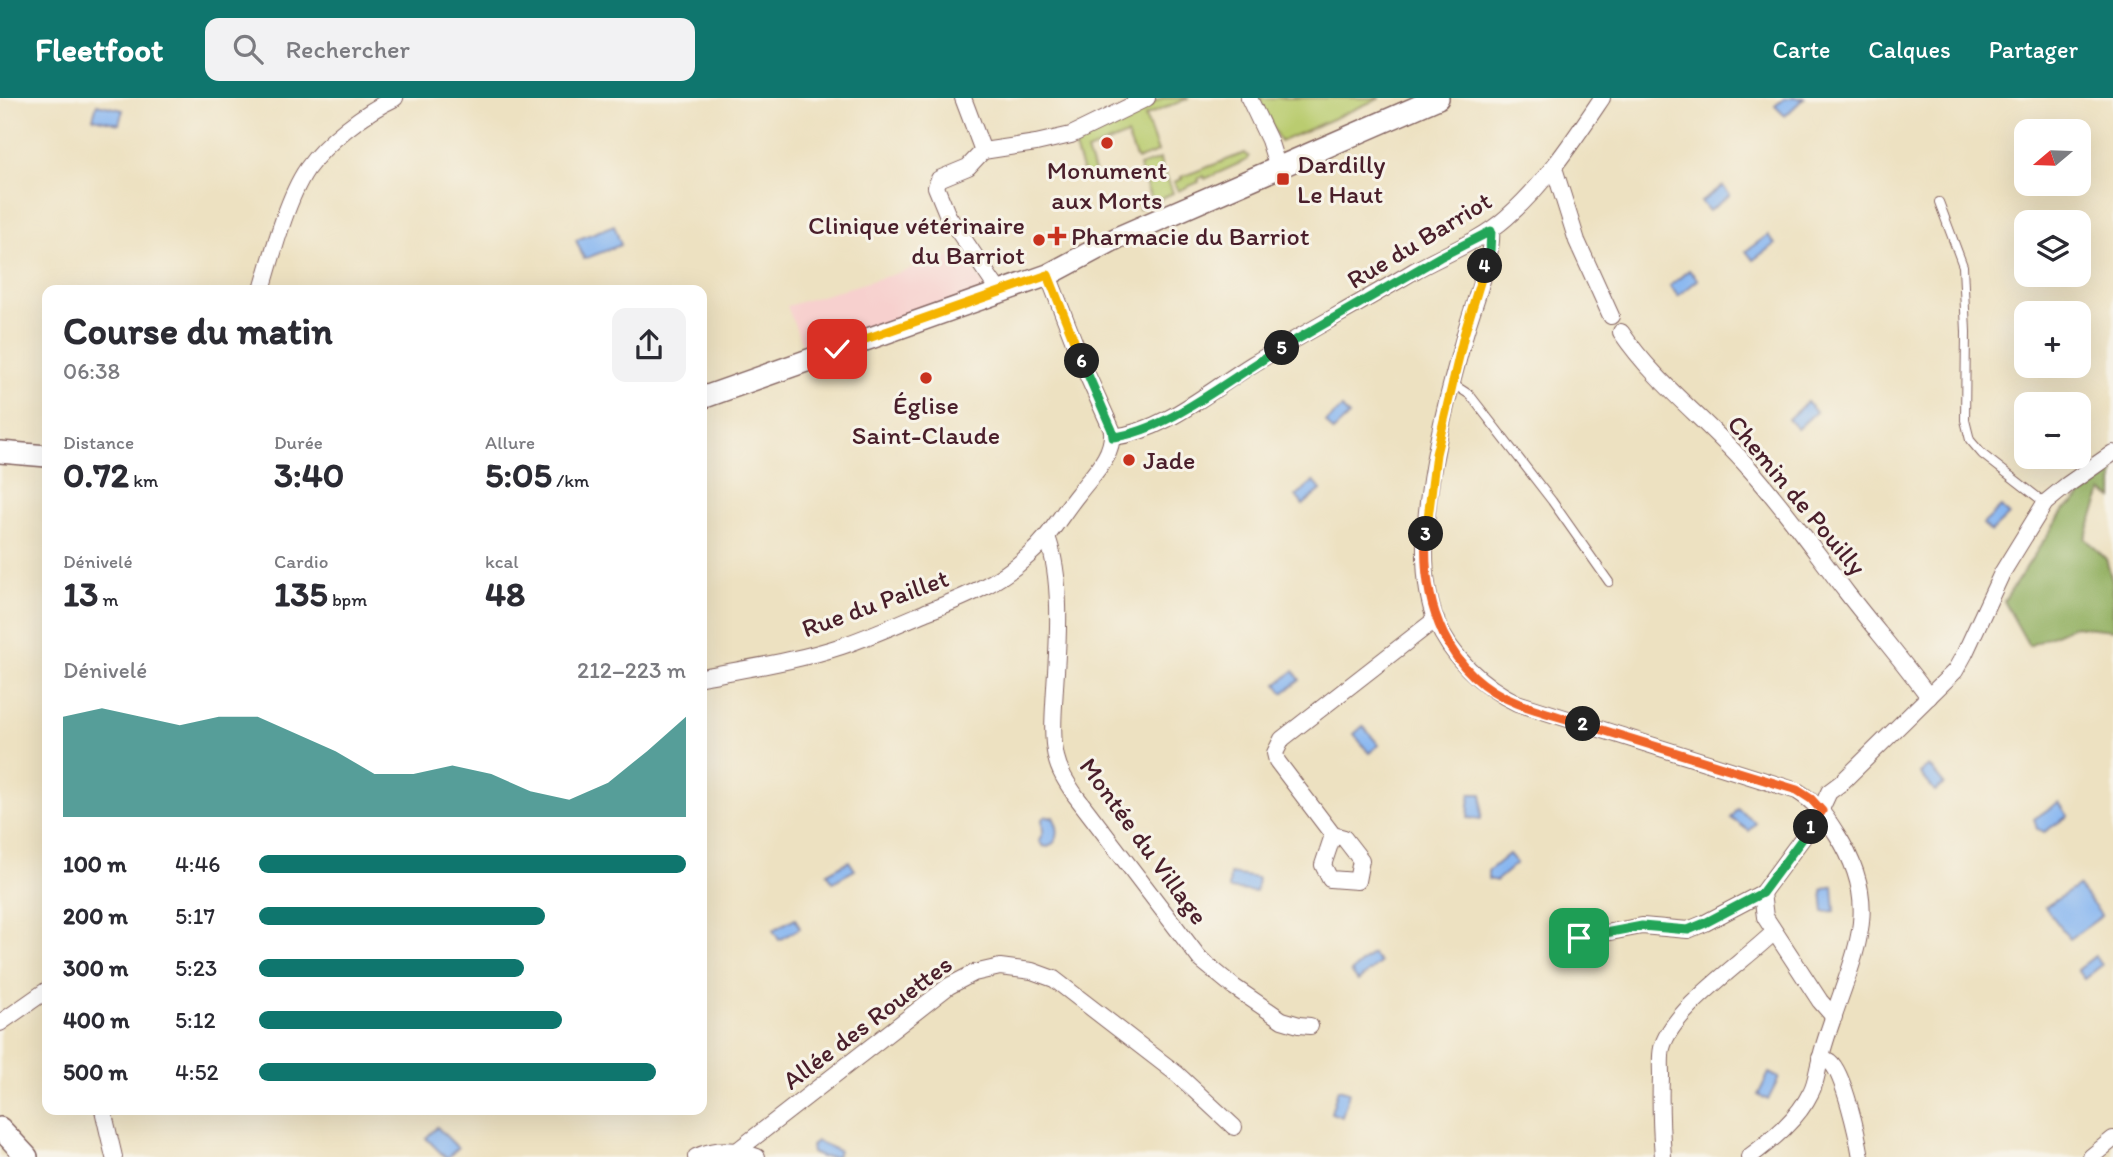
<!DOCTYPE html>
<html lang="fr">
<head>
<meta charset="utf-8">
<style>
  :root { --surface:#fff; --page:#f2f2f3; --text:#2b2b33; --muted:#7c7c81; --accent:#0f766e }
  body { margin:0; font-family:Itim,sans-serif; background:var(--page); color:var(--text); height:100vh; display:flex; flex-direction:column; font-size:26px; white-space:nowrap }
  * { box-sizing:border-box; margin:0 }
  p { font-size:23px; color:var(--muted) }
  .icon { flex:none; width:38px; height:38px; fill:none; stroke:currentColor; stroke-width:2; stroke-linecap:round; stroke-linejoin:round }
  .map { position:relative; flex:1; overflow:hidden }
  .panel { position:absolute; left:42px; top:187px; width:665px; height:830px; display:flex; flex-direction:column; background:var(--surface); border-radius:14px; box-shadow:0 7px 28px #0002 }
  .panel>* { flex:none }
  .needle { width:46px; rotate:251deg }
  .buttons { position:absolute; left:2014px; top:21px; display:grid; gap:14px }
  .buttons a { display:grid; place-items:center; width:77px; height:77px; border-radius:14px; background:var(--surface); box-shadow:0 7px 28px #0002; font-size:35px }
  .pin { position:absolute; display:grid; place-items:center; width:60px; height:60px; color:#fff; margin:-30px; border-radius:14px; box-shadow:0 4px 10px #0006 }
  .km { position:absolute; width:35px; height:35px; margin:-18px; border-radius:50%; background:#222; color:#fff; font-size:19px; line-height:35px; text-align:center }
  .round { display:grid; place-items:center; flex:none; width:74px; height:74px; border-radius:14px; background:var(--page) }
  .overview { display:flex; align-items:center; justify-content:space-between; height:119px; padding:0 21px }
  h1 { font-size:38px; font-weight:700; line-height:52px }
  .stats { display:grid; grid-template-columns:repeat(3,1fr); gap:10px; height:119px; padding:7px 21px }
  .stats div { display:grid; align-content:center }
  .stats b { font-size:35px; font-weight:700 }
  .stats small { font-size:19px; font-weight:400 }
  .stats p { font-size:19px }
  .chart { height:196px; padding:14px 21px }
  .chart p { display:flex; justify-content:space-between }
  .chart svg { width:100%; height:126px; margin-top:7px; fill:var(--accent); opacity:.7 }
  ul { padding:0 21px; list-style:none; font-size:23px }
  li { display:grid; grid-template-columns:112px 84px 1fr; align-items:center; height:52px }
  li i { height:18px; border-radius:9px; background:var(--accent) }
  header { display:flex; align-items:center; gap:42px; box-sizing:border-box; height:98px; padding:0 35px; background:var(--accent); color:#fff }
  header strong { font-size:33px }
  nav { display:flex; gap:38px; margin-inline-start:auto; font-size:24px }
  .search { width:490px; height:63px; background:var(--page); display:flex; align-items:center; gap:18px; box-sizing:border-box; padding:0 24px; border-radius:14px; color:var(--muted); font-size:26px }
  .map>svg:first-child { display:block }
</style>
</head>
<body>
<header>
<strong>Fleetfoot</strong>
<div class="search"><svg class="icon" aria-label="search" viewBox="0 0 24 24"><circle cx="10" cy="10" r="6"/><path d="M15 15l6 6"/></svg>Rechercher</div>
<nav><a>Carte</a><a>Calques</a><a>Partager</a></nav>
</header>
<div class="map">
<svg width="2113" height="1059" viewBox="0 0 2113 1059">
  <rect width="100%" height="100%" fill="#f7f3e8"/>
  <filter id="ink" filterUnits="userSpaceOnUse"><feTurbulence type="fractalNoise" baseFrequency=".0143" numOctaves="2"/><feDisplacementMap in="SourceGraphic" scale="14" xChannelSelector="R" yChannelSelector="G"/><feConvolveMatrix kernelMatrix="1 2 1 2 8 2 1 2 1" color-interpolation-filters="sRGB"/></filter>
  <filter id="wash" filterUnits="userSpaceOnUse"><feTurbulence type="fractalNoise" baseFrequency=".00686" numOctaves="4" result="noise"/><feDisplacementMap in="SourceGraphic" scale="28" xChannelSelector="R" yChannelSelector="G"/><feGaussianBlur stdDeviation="1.57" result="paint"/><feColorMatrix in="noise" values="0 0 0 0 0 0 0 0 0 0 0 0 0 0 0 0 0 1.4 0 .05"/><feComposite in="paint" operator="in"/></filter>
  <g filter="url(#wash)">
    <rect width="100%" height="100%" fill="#ede1c1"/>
    <path fill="#f7d0ce" d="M965 155 986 192 806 256 787 208Z"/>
    <g fill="#bacc6f" stroke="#82764d" stroke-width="2">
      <path d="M1162 0H1189L1145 18 1158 54 1137 62 1127 37 1087 53 1095 77 1085 81 1073 44Z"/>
      <path d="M1258 0H1380L1280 44Z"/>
      <path d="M1245 55 1249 59 1247 62 1205 81 1204 78 1198 81 1199 84 1178 93 1174 84 1182 81 1181 79Z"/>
      <path d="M1160 61 1163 76 1165 75 1173 95 1139 111 1138 106 1151 101 1139 68Z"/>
    </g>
    <path fill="#93b062" stroke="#6e6846" stroke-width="2" d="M2113 373V400L2102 394 2085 440 2106 461 2113 486V532L2073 528 2029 548 2004 503 2064 412Z"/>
    <g fill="#85b5f1" stroke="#686a8e" stroke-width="2">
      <path d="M1784 0H1804L1785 18 1775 8Z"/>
      <path d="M97 6 123 12 119 26 93 20Z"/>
      <path d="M1723 88 1730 97 1709 113 1701 104Z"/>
      <path d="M614 127 621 147 584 161 576 142Z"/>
      <path d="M1768 137 1775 146 1753 162 1746 153Z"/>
      <path d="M1689 172 1698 182 1678 198 1670 188Z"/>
      <path d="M1807 304 1816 314 1797 331 1788 321Z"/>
      <path d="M1342 310 1349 318 1333 333 1326 324Z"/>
      <path d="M1314 383 1321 392 1303 407 1296 398Z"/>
      <path d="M2001 409 2009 417 1991 434 1983 426Z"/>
      <path d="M1294 573 1300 582 1283 595 1277 586Z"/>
      <path d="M1363 628 1379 647 1369 655 1354 636Z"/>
      <path d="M1929 668 1944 686 1935 693 1920 675Z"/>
      <path d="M1470 696H1482L1481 721 1468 720Z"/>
      <path d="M2059 704 2068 718 2044 734 2037 731 2034 721Z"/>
      <path d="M1738 711 1756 725 1749 733 1731 720Z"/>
      <path d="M1047 718 1053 719C1059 730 1061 742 1048 749L1043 748 1039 743 1043 734 1042 721Z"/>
      <path d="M1509 756 1517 765 1496 783 1488 781V773Z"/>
      <path d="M849 763 855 772 833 784 827 775Z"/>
      <path d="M1230 776 1258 780 1256 794 1229 791Z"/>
      <path d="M1833 788 1835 813 1824 814 1822 792Z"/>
      <path d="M2078 788 2102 818 2070 841 2045 809Z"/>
      <path d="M795 820 800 830 779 842 773 832Z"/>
      <path d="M1372 856 1380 865 1358 883 1351 874Z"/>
      <path d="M2095 858 2102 867 2084 881 2077 872Z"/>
      <path d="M1769 975 1779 980 1768 1002 1758 997Z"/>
      <path d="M1338 991 1349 994 1342 1019 1331 1015Z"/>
      <path d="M437 1029 458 1050 448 1059H445L426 1040Z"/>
      <path d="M816 1043 839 1053 837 1059H821L812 1055 811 1048Z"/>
    </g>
  </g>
  <g filter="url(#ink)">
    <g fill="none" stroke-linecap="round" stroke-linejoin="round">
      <g stroke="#836360" stroke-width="10">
        <g id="lane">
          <path d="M1939 104 1963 168 1966 234 1965 322 1970 342 1982 356 2045 405"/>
          <path d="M1453 286 1470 297 1552 403 1609 484"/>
        </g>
      </g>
      <g stroke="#836360" stroke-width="18">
        <g id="street">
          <path d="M963 0 983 53"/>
          <path d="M1249 0 1269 42 1278 70"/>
          <path d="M983 53 968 69 939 81 936 89 948 118 1000 195"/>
          <path d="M983 53 1036 45 1071 37 1147 0"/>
          <path d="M1554 70 1577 143 1611 218"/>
          <path d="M1491 133C1494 156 1472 210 1465 236 1444 312 1406 447 1436 523 1451 559 1482 588 1517 605L1797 693C1815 704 1825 717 1836 735 1881 804 1858 847 1834 917 1829 932 1823 948 1820 963 1817 973 1816 985 1811 994 1798 1021 1772 1042 1749 1059"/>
          <path d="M262 192C272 158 287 100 307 71 326 44 365 14 395 0"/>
          <path d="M1621 234C1656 286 1707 322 1748 369 1784 409 1814 452 1847 495 1874 530 1903 563 1929 599"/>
          <path d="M1113 339C1165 333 1209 293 1253 266 1306 234 1361 205 1414 173 1445 156 1480 143 1506 120 1545 86 1573 43 1602 0"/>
          <path d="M1047 439C1063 480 1058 544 1055 589 1054 611 1051 636 1056 659 1059 673 1067 685 1075 697L1200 861 1234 889 1282 922 1299 927 1310 928"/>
          <path d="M702 579C748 570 797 563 842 548 871 538 898 526 926 514 963 500 999 485 1028 458 1049 440 1061 417 1078 396 1092 377 1114 358 1112 332L1085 272 1048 177"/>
          <path d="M1333 737 1344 740 1361 762 1357 783 1330 781 1323 767 1333 737 1277 663 1275 655 1282 641 1436 521"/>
          <path d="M1762 795 1765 819 1820 903 1834 919"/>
          <path d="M1579 840 1642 828 1688 832 1705 825 1762 795 1816 722 1829 694 1841 685 1955 573 1965 555 2002 475 2045 405 2067 387 2113 355"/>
          <path d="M0 925 47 892"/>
          <path d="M1820 960C1824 961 1828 962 1830 964 1844 975 1858 1041 1861 1059"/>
          <path d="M103 1012 114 1059"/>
          <path d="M738 1052 949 888 974 875 1000 869 1032 873 1054 881 1177 976 1234 1029"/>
          <path d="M696 1059C717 1049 736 1051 757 1059"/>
          <path d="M1663 1059C1661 1032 1660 1005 1661 978 1661 969 1660 959 1662 950 1672 911 1745 863 1774 834"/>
          <path d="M2091 1059 2113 1041"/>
        </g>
      </g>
      <g stroke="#836360" stroke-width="24">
        <g id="secondary">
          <path d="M702 300 1048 177 1119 139 1438 0"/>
          <path d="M0 354 47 358"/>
          <path d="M0 1030 27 1059"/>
        </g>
      </g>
      <use href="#lane" stroke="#fff" stroke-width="8"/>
      <use href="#street" stroke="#fff" stroke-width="16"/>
      <use href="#secondary" stroke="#fff" stroke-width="21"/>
    </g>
  </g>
  <g fill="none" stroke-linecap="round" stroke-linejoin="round" filter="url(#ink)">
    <g stroke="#fff" stroke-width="14">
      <path id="split-1" d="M1579 840 1642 828 1688 832 1705 825 1762 795 1811 729"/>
    </g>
    <g stroke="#fff" stroke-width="14">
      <path id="split-2" d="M1583 626 1797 692 1811 701 1822 713 1811 729"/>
    </g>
    <g stroke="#fff" stroke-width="14">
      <path id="split-3" d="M1426 436C1422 506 1446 577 1517 605 1538 613 1561 619 1583 626"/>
    </g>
    <g stroke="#fff" stroke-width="14">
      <path id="split-4" d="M1426 436 1436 356 1464 237 1485 168"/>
    </g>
    <g stroke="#fff" stroke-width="14">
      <path id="split-5" d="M1282 250 1440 159 1491 133 1490 153 1485 168"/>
    </g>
    <g stroke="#fff" stroke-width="14">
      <path id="split-6" d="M1082 263 1112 332 1113 339C1169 333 1232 278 1282 250"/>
    </g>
    <g stroke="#fff" stroke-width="14">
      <path id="split-7" d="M837 251 1048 177 1082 263"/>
    </g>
    <use href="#split-1" stroke="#22a559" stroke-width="9"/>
    <use href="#split-2" stroke="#f0652b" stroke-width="9"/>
    <use href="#split-3" stroke="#f0652b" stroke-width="9"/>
    <use href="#split-4" stroke="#f5b400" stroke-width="9"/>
    <use href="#split-5" stroke="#22a559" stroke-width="9"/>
    <use href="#split-6" stroke="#22a559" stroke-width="9"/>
    <use href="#split-7" stroke="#f5b400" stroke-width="9"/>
  </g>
  <g fill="#c8321e" stroke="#f7f3e8" stroke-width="2.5">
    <circle cx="1107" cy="45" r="7"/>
    <rect x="1276" y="74" width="14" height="14" rx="3.5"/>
    <path d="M1053.5 127.5h7v7h7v7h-7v7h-7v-7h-7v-7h7z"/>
    <circle cx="1039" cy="142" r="7"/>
    <circle cx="926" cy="280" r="7"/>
    <circle cx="1129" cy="362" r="7"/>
  </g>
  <g text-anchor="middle" stroke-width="6" stroke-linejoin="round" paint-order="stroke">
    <g font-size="26" fill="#4a1f2b" stroke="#f7f3e8" text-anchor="start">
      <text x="1297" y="75">Dardilly<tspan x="1297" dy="30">Le Haut</tspan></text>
      <text x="1107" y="81" text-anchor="middle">Monument<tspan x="1107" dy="30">aux Morts</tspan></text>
      <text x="1025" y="136" text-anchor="end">Clinique vétérinaire<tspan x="1025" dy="30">du Barriot</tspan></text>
      <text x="1071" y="147">Pharmacie du Barriot</text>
      <text x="926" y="316" text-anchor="middle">Église<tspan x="926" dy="30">Saint-Claude</tspan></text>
      <text x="1143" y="371">Jade</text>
    </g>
    <g font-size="26" fill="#4a1f2b" stroke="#f7f3e8">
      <text transform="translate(1419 142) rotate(-31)" y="9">Rue du Barriot</text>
      <text transform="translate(1797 397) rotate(50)" y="9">Chemin de Pouilly</text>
      <text transform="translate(875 505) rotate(-20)" y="9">Rue du Paillet</text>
      <text transform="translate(1144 743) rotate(54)" y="9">Montée du Village</text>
      <text transform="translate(867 924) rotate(-37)" y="9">Allée des Rouettes</text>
    </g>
  </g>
</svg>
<div class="buttons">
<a><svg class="needle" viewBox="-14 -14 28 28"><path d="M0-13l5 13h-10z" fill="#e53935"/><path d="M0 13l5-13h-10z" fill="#7c7c81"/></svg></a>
<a><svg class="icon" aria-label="layers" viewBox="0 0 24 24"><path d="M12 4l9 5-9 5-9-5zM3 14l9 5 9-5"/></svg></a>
<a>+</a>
<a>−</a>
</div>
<div class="pin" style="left:1579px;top:840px;background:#1e9e55"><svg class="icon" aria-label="arrive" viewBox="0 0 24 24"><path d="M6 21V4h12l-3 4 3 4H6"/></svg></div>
<div class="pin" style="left:837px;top:251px;background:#d93025"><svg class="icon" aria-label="check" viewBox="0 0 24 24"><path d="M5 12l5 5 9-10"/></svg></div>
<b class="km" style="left:1811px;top:729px">1</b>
<b class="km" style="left:1583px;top:626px">2</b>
<b class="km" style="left:1426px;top:436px">3</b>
<b class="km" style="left:1485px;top:168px">4</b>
<b class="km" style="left:1282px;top:250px">5</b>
<b class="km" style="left:1082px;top:263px">6</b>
<section class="panel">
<div class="overview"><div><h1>Course du matin</h1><p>06:38</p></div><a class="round"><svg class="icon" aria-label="share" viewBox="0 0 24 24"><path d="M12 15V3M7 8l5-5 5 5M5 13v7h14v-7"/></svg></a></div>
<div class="stats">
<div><p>Distance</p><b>0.72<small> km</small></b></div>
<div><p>Durée</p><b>3:40</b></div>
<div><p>Allure</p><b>5:05<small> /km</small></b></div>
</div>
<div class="stats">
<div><p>Dénivelé</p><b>13<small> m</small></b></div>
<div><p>Cardio</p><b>135<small> bpm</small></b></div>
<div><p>kcal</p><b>48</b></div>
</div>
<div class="chart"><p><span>Dénivelé</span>212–223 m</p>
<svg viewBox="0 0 160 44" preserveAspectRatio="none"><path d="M0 44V9L10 6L20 9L30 12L40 9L50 9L60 15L70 21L80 29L90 29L100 26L110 29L120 35L130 38L140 32L150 21L160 9V44z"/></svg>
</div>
<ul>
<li><b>100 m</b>4:46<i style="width:100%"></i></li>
<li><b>200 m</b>5:17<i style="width:67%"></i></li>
<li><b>300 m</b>5:23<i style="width:62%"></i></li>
<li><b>400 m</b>5:12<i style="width:71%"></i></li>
<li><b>500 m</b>4:52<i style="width:93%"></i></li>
</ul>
</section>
</div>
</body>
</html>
